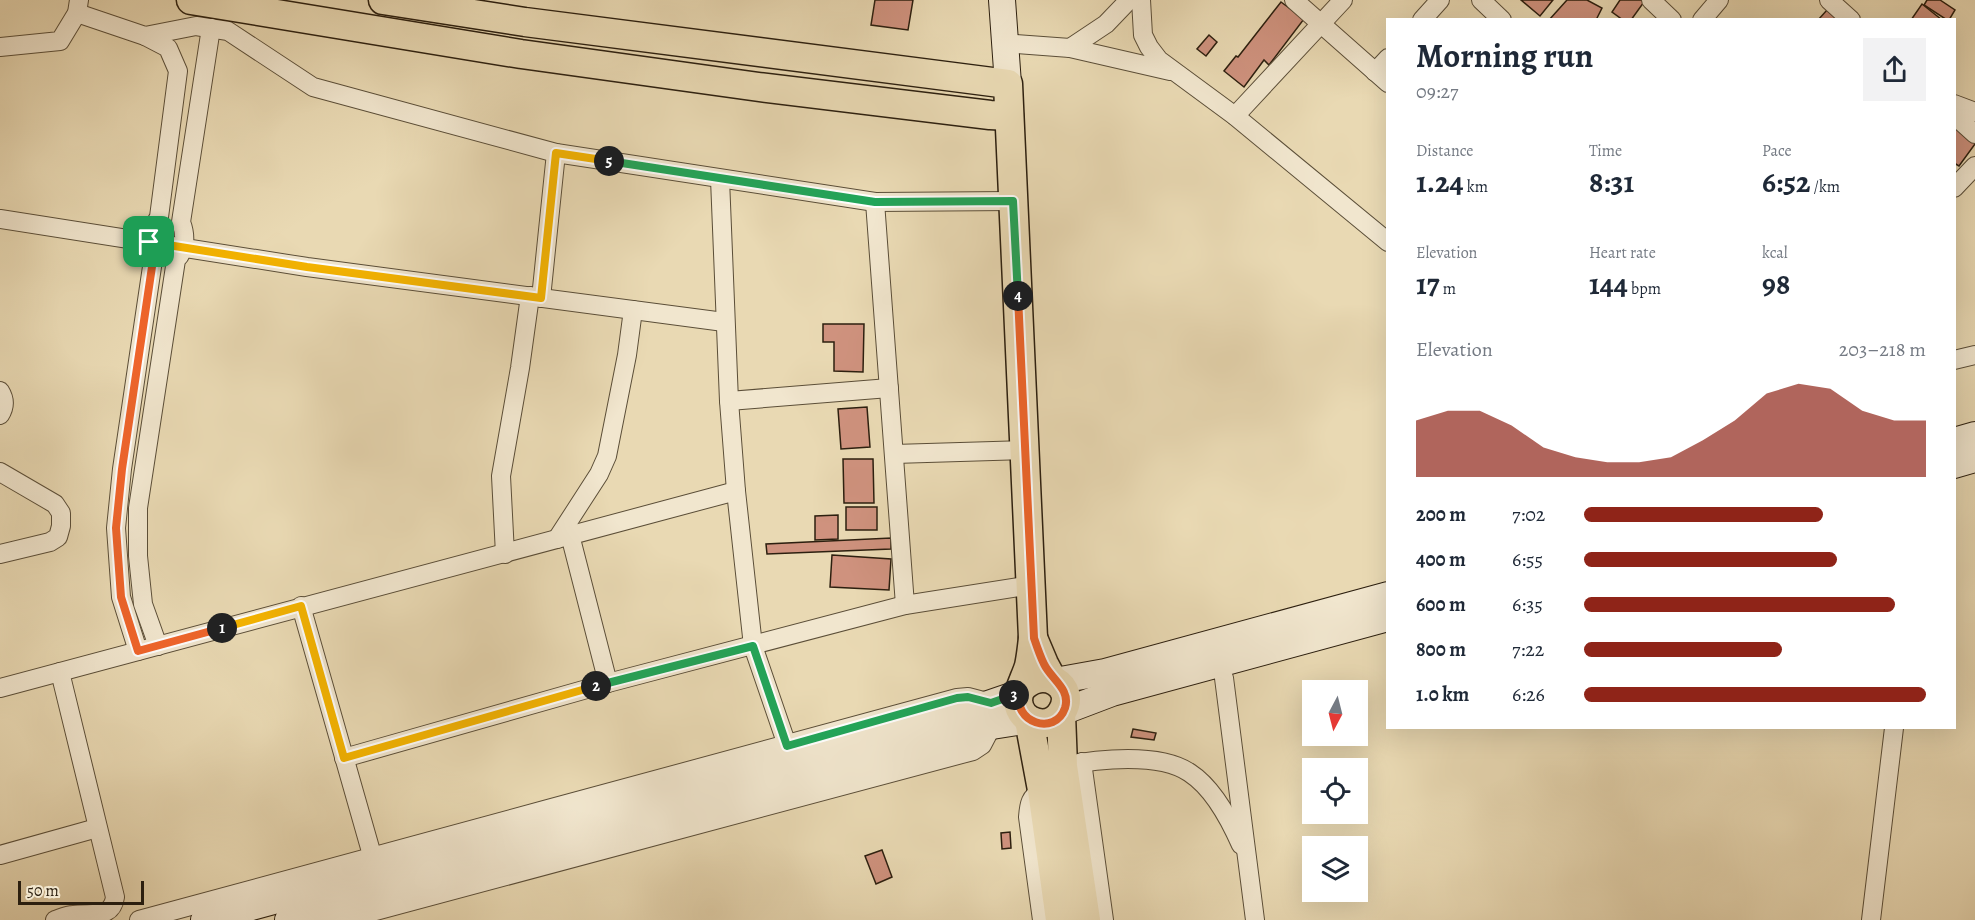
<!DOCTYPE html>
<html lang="en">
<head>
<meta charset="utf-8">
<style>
  :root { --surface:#fff; --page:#f2f2f3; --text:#1f2937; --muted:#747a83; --accent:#8f2418 }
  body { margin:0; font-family:Alegreya,serif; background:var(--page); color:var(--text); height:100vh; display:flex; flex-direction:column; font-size:22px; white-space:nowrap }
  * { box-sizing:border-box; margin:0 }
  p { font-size:20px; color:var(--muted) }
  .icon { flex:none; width:33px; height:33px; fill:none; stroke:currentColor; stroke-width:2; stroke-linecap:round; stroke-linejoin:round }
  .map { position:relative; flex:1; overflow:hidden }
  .details { position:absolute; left:1386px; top:18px; width:570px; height:711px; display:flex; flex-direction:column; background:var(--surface); border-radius:0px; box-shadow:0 6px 24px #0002 }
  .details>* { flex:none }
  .needle { width:39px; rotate:187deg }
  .fabs { position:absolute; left:1302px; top:680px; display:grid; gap:12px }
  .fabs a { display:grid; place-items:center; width:66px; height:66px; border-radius:0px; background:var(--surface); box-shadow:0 6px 24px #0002; font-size:30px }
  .scale { position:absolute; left:18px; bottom:15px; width:126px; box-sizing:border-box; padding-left:6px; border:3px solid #2c1f0f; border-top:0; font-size:16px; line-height:21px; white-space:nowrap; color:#2c1f0f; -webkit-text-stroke:4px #f1e6ce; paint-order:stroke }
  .pin { position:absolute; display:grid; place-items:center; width:51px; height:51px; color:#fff; margin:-26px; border-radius:12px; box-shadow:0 3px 9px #0006 }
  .km { position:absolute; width:30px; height:30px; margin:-15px; border-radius:50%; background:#222; color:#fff; font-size:16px; line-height:30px; text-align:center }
  .round { display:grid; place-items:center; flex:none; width:63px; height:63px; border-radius:0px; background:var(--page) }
  .headline { display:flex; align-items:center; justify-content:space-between; height:102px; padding:0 30px }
  h1 { font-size:33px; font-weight:700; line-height:45px }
  .stats { display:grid; grid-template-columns:repeat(3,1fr); gap:9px; height:102px; padding:6px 30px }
  .stats div { display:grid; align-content:center }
  .stats b { font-size:30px; font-weight:700 }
  .stats small { font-size:16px; font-weight:400 }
  .stats p { font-size:16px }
  .chart { height:168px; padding:12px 30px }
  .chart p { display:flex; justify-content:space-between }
  .chart svg { width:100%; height:108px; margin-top:6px; fill:var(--accent); opacity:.7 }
  ul { padding:0 30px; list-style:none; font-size:20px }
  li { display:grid; grid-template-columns:96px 72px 1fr; align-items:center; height:45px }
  li i { height:15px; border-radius:8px; background:var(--accent) }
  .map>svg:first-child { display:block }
</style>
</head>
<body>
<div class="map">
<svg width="1975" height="920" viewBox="0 0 1975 920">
  <rect width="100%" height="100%" fill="#e9d9b3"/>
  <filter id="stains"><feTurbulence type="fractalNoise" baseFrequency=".00333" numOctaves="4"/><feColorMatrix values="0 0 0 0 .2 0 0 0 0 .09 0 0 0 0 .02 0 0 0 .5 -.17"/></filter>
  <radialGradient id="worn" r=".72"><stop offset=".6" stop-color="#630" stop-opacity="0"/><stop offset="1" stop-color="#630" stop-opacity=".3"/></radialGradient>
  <g fill="#cf927e" stroke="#2c1f0f" stroke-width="1.5">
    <path d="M875 0H913L908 30 871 25Z"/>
    <path d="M1521 0H1553L1540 16Z"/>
    <path d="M1567 0H1587L1602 8 1596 20H1549Z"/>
    <path d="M1620 0H1641L1644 2 1631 20H1623L1612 12Z"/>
    <path d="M1927 0H1940L1955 10 1949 20H1947L1924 5Z"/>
    <path d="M1281 2 1304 19 1269 65 1264 60 1244 87 1224 71 1236 56 1238 57Z"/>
    <path d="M1922 4 1942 20H1911Z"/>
    <path d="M1827 10 1838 20H1818Z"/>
    <path d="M1209 35 1217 42 1206 56 1197 49Z"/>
    <path d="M1954 125 1975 139V144L1959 166 1954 163Z"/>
    <path d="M823 324H864L863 372 834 371V342H823Z"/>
    <path d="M867 407 870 447 841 449 838 409Z"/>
    <path d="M843 459H873L874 503H844Z"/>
    <rect x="846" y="507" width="31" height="23"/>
    <path d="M838 515V539L815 540V516Z"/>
    <path d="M891 538V549L767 554 766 544Z"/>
    <path d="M832 555 891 559 889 590 830 587Z"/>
    <path d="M1133 729 1156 733 1154 740 1131 737Z"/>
    <path d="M1010 832 1011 848 1002 849 1001 833Z"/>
    <path d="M882 850 892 877 876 884 865 856Z"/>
  </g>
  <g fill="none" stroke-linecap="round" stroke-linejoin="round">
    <g stroke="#5b4e38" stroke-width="20">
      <g id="street">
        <path d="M1141 0 1143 35 1149 47 1159 60 1235 116 1388 242"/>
        <path d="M1294 0 1388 83"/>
        <path d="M1481 0 1502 20"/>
        <path d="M1651 0 1672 20"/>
        <path d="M1829 0 1851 20"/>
        <path d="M77 13 145 36 196 26 228 31 313 87 556 153 875 202 1013 201"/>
        <path d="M1422 20 1440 0"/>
        <path d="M1702 20 1719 0"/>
        <path d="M1004 43 1070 48 1170 71"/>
        <path d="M0 47 60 41 77 13 79 0"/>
        <path d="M1070 48 1106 24 1129 0"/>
        <path d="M1375 72 1388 58"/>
        <path d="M1954 104 1975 112"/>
        <path d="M1954 115 1975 134"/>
        <path d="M1235 116 1343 0"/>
        <path d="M720 179 729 401 736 491 753 646 787 745"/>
        <path d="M1954 188 1975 166"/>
        <path d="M875 202 905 605"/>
        <path d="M0 219 307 267 724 322"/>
        <path d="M541 298 556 153"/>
        <path d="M1954 360 1975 355"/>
        <path d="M0 391C5 399 5 407 0 415"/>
        <path d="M729 401 889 388"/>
        <path d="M894 454 1025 450"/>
        <path d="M0 472 55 504 61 513V526L58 537 50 542 0 554"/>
        <path d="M570 535 608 683"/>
        <path d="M557 539 599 474 607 456 627 355 633 310"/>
        <path d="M505 554 501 476 520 368 530 296"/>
        <path d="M301 606 372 855"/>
        <path d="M158 646 143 604 138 556V508L176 260C186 250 186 235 181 222L211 28"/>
        <path d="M138 651 121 597 116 528 122 469 153 260C147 244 150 231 159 217L178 71 168 48 145 36"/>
        <path d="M1224 678 1255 920"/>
        <path d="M0 688 736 491"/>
        <path d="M344 758 608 683 905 605 1031 585"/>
        <path d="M1082 762 1104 920"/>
        <path d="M1063 766C1097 759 1160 752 1190 773 1213 788 1230 820 1241 845"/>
        <path d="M0 855 97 828"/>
        <path d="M55 920C61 918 67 915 73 915 91 912 112 920 115 897L60 672"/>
        <path d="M139 920C411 844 685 774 957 698L968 697 991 703"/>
        <path d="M342 920 973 751 982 745 992 726"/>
        <path d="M1042 920 1028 817C1029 804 1030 797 1042 790"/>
        <path d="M1871 920 1894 728"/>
      </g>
    </g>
    <g stroke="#2c1f0f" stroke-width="28">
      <g id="secondary">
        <path d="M1002 0 1008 84"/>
        <path d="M1954 441 1975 435"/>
        <path d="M1954 465 1975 459"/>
        <path d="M1055 681 1105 672 1388 595"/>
        <path d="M1062 712 1112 693 1388 618"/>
        <path d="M204 920 950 717 1020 693"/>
        <path d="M288 920 992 726 1029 720"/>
      </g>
    </g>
    <g stroke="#2c1f0f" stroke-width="31">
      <g id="primary">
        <path d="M191 0 521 54 759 87 990 115 1009 116"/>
        <path d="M383 0 525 22 1008 84 1033 638"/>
        <path d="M1021 689C1042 664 1078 686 1062 712 1050 732 1020 724 1018 701 1018 689 1026 677 1029 666 1031 657 1032 647 1033 638L1044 664 1052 679"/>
        <path d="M1061 714 1063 766 1086 920"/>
        <path d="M1029 720 1042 790 1060 920"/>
      </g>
    </g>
    <use href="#street" stroke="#f1e6ce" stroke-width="18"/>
    <use href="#secondary" stroke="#f1e6ce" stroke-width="26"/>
    <use href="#primary" stroke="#e9d9b3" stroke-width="28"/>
  </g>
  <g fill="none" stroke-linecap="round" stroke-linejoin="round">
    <g stroke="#fff" stroke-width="12">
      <path id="split-1" d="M149 242 148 248 153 260 122 469 116 528 121 597 138 651 222 628"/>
    </g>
    <g stroke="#fff" stroke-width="12">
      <path id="split-2" d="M222 628 301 606 344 758 596 686"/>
    </g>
    <g stroke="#fff" stroke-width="12">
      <path id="split-3" d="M596 686 753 646 787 746 957 698 968 697 991 703 1014 695"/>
    </g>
    <g stroke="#fff" stroke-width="12">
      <path id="split-4" d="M1014 695 1020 693C1012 722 1055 737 1065 708 1071 689 1051 679 1044 664 1040 656 1037 647 1034 638L1018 296"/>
    </g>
    <g stroke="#fff" stroke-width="12">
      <path id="split-5" d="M609 161 875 202 1013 201 1018 296"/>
    </g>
    <g stroke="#fff" stroke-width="12">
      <path id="split-6" d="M149 242 307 267 541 298 556 153 609 161"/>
    </g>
    <use href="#split-1" stroke="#f0652b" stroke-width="8"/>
    <use href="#split-2" stroke="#f5b400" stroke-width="8"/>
    <use href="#split-3" stroke="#22a559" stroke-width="8"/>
    <use href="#split-4" stroke="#f0652b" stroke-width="8"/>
    <use href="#split-5" stroke="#22a559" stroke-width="8"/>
    <use href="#split-6" stroke="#f5b400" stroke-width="8"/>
  </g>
  <rect width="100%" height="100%" filter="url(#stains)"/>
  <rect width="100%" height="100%" fill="url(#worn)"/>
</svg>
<div class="fabs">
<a><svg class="needle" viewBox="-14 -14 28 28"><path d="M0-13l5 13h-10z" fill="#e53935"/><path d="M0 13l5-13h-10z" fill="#747a83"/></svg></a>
<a><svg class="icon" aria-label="locate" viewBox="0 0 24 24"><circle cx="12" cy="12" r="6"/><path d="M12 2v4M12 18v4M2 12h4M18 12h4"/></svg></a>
<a><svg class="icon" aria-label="layers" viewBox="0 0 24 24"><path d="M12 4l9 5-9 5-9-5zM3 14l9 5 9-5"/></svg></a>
</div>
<div class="scale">50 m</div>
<div class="pin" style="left:149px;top:242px;background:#1e9e55"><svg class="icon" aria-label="arrive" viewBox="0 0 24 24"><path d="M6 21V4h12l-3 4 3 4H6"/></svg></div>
<b class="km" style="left:222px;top:628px">1</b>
<b class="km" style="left:596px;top:686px">2</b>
<b class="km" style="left:1014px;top:695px">3</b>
<b class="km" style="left:1018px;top:296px">4</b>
<b class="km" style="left:609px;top:161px">5</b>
<section class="details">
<div class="headline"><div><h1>Morning run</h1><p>09:27</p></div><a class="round"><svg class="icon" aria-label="share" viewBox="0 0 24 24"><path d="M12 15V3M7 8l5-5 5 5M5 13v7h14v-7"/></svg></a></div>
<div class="stats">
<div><p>Distance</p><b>1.24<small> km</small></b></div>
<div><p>Time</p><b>8:31</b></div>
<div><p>Pace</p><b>6:52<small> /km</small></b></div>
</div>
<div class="stats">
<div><p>Elevation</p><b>17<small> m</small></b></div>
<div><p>Heart rate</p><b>144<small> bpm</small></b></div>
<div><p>kcal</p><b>98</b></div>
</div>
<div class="chart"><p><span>Elevation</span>203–218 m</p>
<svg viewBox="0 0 160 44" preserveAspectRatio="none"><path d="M0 44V21L10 17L20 17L30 23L40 32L50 36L60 38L70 38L80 36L90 29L100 21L110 10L120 6L130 8L140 17L150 21L160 21V44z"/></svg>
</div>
<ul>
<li><b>200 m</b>7:02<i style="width:70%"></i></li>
<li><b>400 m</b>6:55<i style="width:74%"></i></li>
<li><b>600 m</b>6:35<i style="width:91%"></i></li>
<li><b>800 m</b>7:22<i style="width:58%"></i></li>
<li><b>1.0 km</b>6:26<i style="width:100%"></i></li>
</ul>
</section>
</div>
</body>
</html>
